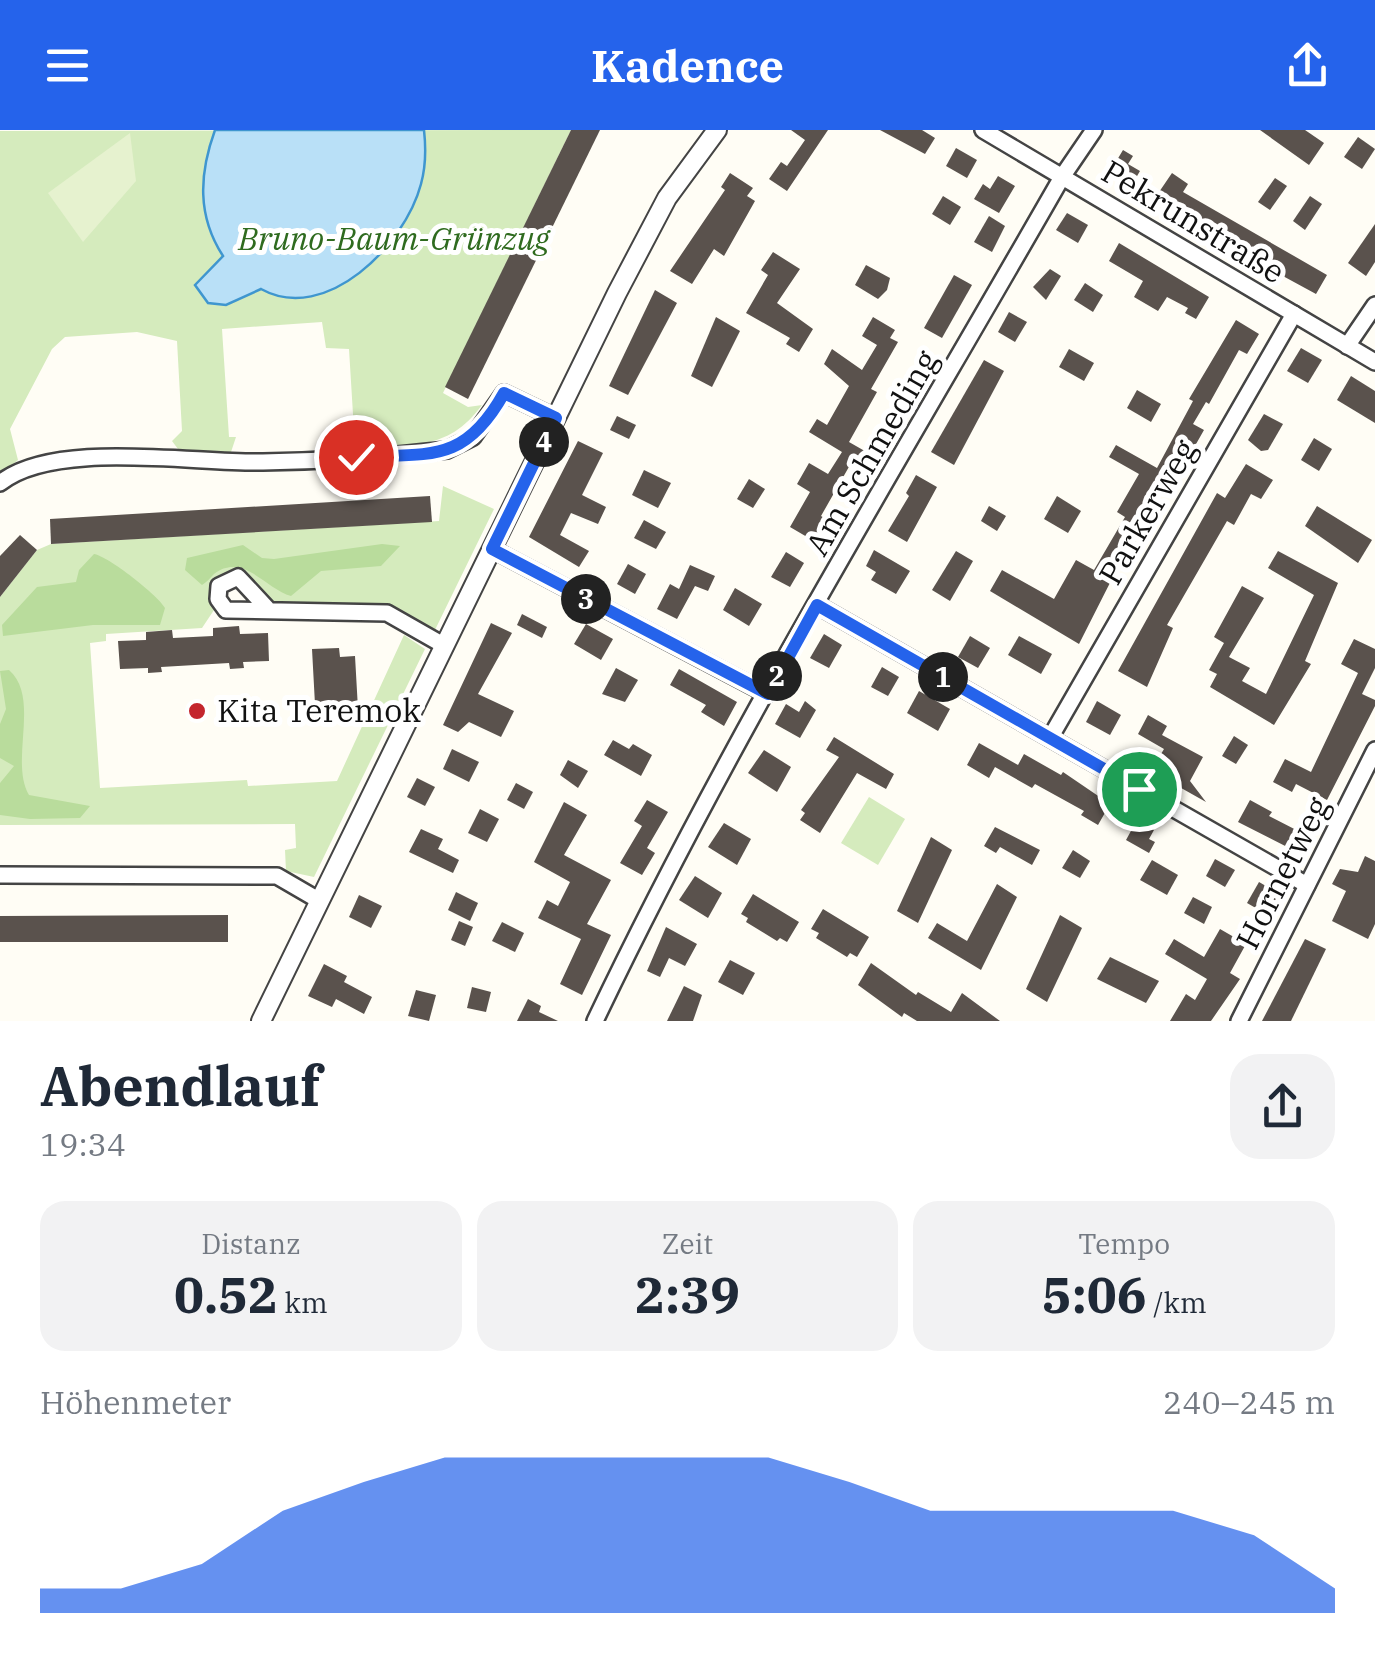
<!DOCTYPE html>
<html lang="de">
<head>
<meta charset="utf-8">
<style>
  :root { --surface:#fff; --page:#f2f2f3; --text:#1f2937; --muted:#747a83; --accent:#2563eb }
  body { margin:0; font-family:"IBM Plex Serif",serif; background:var(--page); color:var(--text); height:100vh; display:flex; flex-direction:column; font-size:38px; white-space:nowrap }
  * { box-sizing:border-box; margin:0 }
  p { font-size:32px; color:var(--muted) }
  .icon { flex:none; width:55px; height:55px; fill:none; stroke:currentColor; stroke-width:2; stroke-linecap:round; stroke-linejoin:round }
  .map { position:relative; height:891px; overflow:hidden }
  .side { display:flex; flex-direction:column; background:var(--surface); flex:1 }
  .side>* { flex:none }
  .pin { position:absolute; display:grid; place-items:center; width:85px; height:85px; color:#fff; margin:-42px; border:5px solid #fff; border-radius:50%; box-shadow:0 2px 10px #0007 }
  .km { position:absolute; width:50px; height:50px; margin:-25px; border-radius:50%; background:#222; color:#fff; font-size:28px; line-height:50px; text-align:center }
  .round { display:grid; place-items:center; flex:none; width:105px; height:105px; border-radius:30px; background:var(--page) }
  .headline { display:flex; align-items:center; justify-content:space-between; height:170px; padding:0 40px }
  h1 { font-size:55px; font-weight:700; line-height:75px }
  .metrics { display:grid; grid-template-columns:repeat(3,1fr); gap:15px; height:170px; padding:10px 40px }
  .metrics div { display:grid; align-content:center; border-radius:25px; background:var(--page); text-align:center }
  .metrics b { font-size:50px; font-weight:700 }
  .metrics small { font-size:28px; font-weight:400 }
  .metrics p { font-size:28px }
  .chart { height:280px; padding:20px 40px }
  .chart p { display:flex; justify-content:space-between }
  .chart svg { width:100%; height:180px; margin-top:10px; fill:var(--accent); opacity:.7 }
  header { display:flex; justify-content:space-between; align-items:center; height:130px; padding:0 40px; background:var(--accent); color:#fff; font-size:45px; font-weight:700 }
  .map>svg:first-child { display:block }
</style>
</head>
<body>
<header><svg class="icon" aria-label="menu" viewBox="0 0 24 24"><path d="M4 6h16M4 12h16M4 18h16"/></svg>Kadence<svg class="icon" aria-label="share" viewBox="0 0 24 24"><path d="M12 15V3M7 8l5-5 5 5M5 13v7h14v-7"/></svg></header>
<div class="map">
<svg width="1375" height="891" viewBox="0 0 1375 891">
  <rect width="100%" height="100%" fill="#fffdf5"/>
  <g fill="#d5ebbd">
    <path d="M571 0 443 263 468 277 482 275C447 323 409 314 355 317L349 219 326 218 322 192 222 199 229 307H236L231 322 224 326 178 319 172 311 182 301 177 211 137 202 65 207 52 219 10 299 18 330 0 345V1Z"/>
    <path d="M443 356 494 379 433 504 401 484 277 477 251 448 236 442 217 450 216 477 202 498 106 504V511L90 513 100 658 247 650 248 656 337 651 404 505 425 519 314 747 286 741 285 720 296 718 295 694 0 695V467L37 420 51 414 439 391Z"/>
    <path d="M869 667 905 689 878 735 841 713Z"/>
  </g>
  <g fill="#b9dc9c">
    <path d="M382 414 400 416 381 436 321 441 291 466C266 459 243 422 214 444 210 448 207 452 202 455L185 440 187 428 243 415 262 428 274 429Z"/>
    <path d="M94 424C108 426 159 466 165 478L160 495H93L3 506 2 495 37 457 76 452 79 440Z"/>
    <path d="M9 540C41 568 9 631 29 665L90 676 80 688 30 689 0 685V653L14 636 0 628V594L6 579 0 541Z"/>
  </g>
  <path fill="#e6f2cf" d="M130 3 136 51 83 112 48 63Z"/>
  <path fill="#b9e0f7" stroke="#3f96cf" stroke-width="2.5" d="M215 0H424C426 18 426 36 421 54 405 115 326 195 261 159L226 175 208 173 195 155 223 126C197 86 199 44 215 0Z"/>
  <g fill="#5a524d">
    <path d="M571 0H600L468 269 445 257Z"/>
    <path d="M791 0H828L787 61 769 49 781 32 787 36 805 10Z"/>
    <path d="M880 0H922L935 8 925 24Z"/>
    <path d="M1260 0H1305L1324 13 1309 35Z"/>
    <path d="M1358 7 1375 19 1362 39 1344 27Z"/>
    <path d="M956 18 977 30 967 48 946 36Z"/>
    <path d="M1123 20 1133 26 1128 34 1140 41 1130 58 1108 45Z"/>
    <path d="M730 43 753 58 747 66 755 71 724 126 714 119 692 154 670 141 725 60 721 57Z"/>
    <path d="M1172 43 1188 54 1183 62 1327 145 1316 164 1255 131 1258 127 1185 87 1157 65Z"/>
    <path d="M998 46 1015 56 999 83 974 69 983 54 990 59Z"/>
    <path d="M1275 48 1287 56 1270 80 1258 72Z"/>
    <path d="M943 66 961 77 950 95 932 84Z"/>
    <path d="M1310 66 1322 74 1305 100 1293 91Z"/>
    <path d="M1067 83 1088 95 1078 113 1056 100Z"/>
    <path d="M989 86 1005 96 992 122 974 112Z"/>
    <path d="M1375 94V132L1366 146 1348 133Z"/>
    <path d="M1119 113 1209 167 1196 189 1185 183 1188 178 1167 167 1158 181 1134 167 1143 151 1109 131Z"/>
    <path d="M773 122 800 139 777 173 813 199 799 222 786 214 790 208 746 183 768 145 761 140Z"/>
    <path d="M866 135 890 148 887 160 878 169 855 155Z"/>
    <path d="M1050 139 1061 146 1046 170 1033 157Z"/>
    <path d="M954 145 972 155 942 208 924 198Z"/>
    <path d="M1085 153 1103 165 1093 182 1074 170Z"/>
    <path d="M655 160 677 173 628 265 609 256Z"/>
    <path d="M1009 182 1027 192 1015 212 998 202Z"/>
    <path d="M716 187 740 201 712 257 691 246Z"/>
    <path d="M873 187 895 200 890 208 898 212 871 259 877 262 849 312 870 324 860 341 850 335 821 386 831 392 819 414 790 397 810 362 797 354 809 333 828 344 842 322 809 302 817 289 827 295 849 256 824 234 832 219 862 240 877 215 862 206Z"/>
    <path d="M1236 190 1259 204 1247 224 1239 220 1209 274 1206 272 1193 294 1204 300 1171 358 1161 353 1129 408 1139 414 1124 440 1118 437 1079 514 990 461 1002 440 1054 469 1076 430 1094 440 1125 387 1117 382 1139 344 1109 327 1116 315 1157 338 1193 271 1189 269Z"/>
    <path d="M1301 218 1322 230 1308 253 1287 241Z"/>
    <path d="M1069 219 1094 233 1084 251 1059 237Z"/>
    <path d="M984 230 1004 241 954 335 931 322Z"/>
    <path d="M1351 246 1375 261V293L1337 270Z"/>
    <path d="M1137 260 1161 274 1151 292 1127 278Z"/>
    <path d="M1264 284 1283 294 1268 320 1261 321 1248 310Z"/>
    <path d="M617 286 636 295 629 309 610 300Z"/>
    <path d="M1314 308 1332 319 1319 341 1301 330Z"/>
    <path d="M578 311 603 323 582 365 606 377 598 394 571 383 560 405 589 421 579 437 529 407Z"/>
    <path d="M1246 334 1273 350 1261 369 1251 364 1234 395 1227 391 1167 495 1173 498 1147 557 1118 541 1217 363 1225 368Z"/>
    <path d="M644 340 671 353 658 378 632 365Z"/>
    <path d="M916 345 937 357 907 412 888 401 909 366 906 363Z"/>
    <path d="M749 349 765 359 753 378 737 369Z"/>
    <path d="M430 366 432 392 51 414 50 389Z"/>
    <path d="M1057 366 1081 381 1068 403 1044 389Z"/>
    <path d="M989 376 1006 386 997 401 981 391Z"/>
    <path d="M1317 376 1372 410 1358 433 1305 396Z"/>
    <path d="M644 390 666 402 656 419 634 408Z"/>
    <path d="M20 405 37 420 0 467V426Z"/>
    <path d="M874 420 910 441 896 464 871 450 876 442 866 436Z"/>
    <path d="M956 421 973 431 950 471 932 460Z"/>
    <path d="M1278 421 1338 453 1305 531 1311 534 1274 595 1210 557 1217 544 1209 540 1224 513 1214 507 1242 456 1264 468 1229 527 1250 538 1242 551 1266 564 1314 465 1268 438Z"/>
    <path d="M786 422 804 433 790 457 771 447Z"/>
    <path d="M628 434 646 444 635 464 617 454Z"/>
    <path d="M690 435 715 446 708 461 695 456 677 489 657 479 670 454 679 459Z"/>
    <path d="M735 458 762 474 749 496 723 480Z"/>
    <path d="M522 484 547 497 542 508 517 495Z"/>
    <path d="M491 493 512 503 478 564 514 581 501 607 469 592 458 602 443 595Z"/>
    <path d="M586 494 613 509 601 530 574 514Z"/>
    <path d="M239 496 240 504 268 503 269 531 243 532 244 538 230 539 229 533 161 537 162 542 148 543V538L120 539 118 511 146 510V502L172 500 173 508 213 506V498Z"/>
    <path d="M824 504 842 515 829 538 810 528Z"/>
    <path d="M970 506 990 518 978 538 958 527Z"/>
    <path d="M1019 506 1052 524 1041 544 1008 525Z"/>
    <path d="M1354 509 1375 519V538L1362 564 1375 570V576L1327 670 1296 654 1292 662 1273 652 1285 629 1311 642 1358 543 1341 534Z"/>
    <path d="M339 518 340 527 355 526 358 579 344 580V592L316 593 312 519Z"/>
    <path d="M882 537 899 547 888 566 871 557Z"/>
    <path d="M616 538 638 550 625 572 602 564Z"/>
    <path d="M679 539 737 572 724 596 701 582 706 575 670 555Z"/>
    <path d="M919 561 950 579 938 601 907 583Z"/>
    <path d="M805 571 816 580 800 608 775 594 786 574 799 582Z"/>
    <path d="M1097 571 1121 585 1110 605 1086 592Z"/>
    <path d="M1148 585 1167 596 1162 605 1203 627 1190 651 1206 672 1151 641 1164 619 1138 604Z"/>
    <path d="M1234 606 1248 615 1236 634 1222 626Z"/>
    <path d="M834 607 894 644 886 659 857 643 820 703 800 690 805 683 801 680 839 627 826 620Z"/>
    <path d="M613 610 629 619 633 614 652 625 641 646 604 625Z"/>
    <path d="M979 613 1018 635 1024 624 1061 645 1063 642 1110 674 1098 695 1081 685 1084 681 1035 654 1032 658 995 637 989 648 967 635Z"/>
    <path d="M452 619 479 632 469 652 443 639Z"/>
    <path d="M764 620 791 637 777 662 748 643Z"/>
    <path d="M568 630 588 641 578 658 560 645Z"/>
    <path d="M417 648 435 657 425 676 407 667Z"/>
    <path d="M516 653 533 662 524 679 507 670Z"/>
    <path d="M647 670 668 682 647 718 655 723 642 745 620 733 642 696 634 691Z"/>
    <path d="M1250 670 1272 682 1269 686 1306 705 1297 722 1238 692Z"/>
    <path d="M564 672 587 685 564 725 611 750 587 794 611 805 582 865 560 854 581 809 538 788 547 770 558 776 570 752 534 732Z"/>
    <path d="M480 679 499 689 487 712 468 703Z"/>
    <path d="M1137 690 1154 700 1149 709 1155 712 1149 723 1126 710Z"/>
    <path d="M724 693 751 709 737 735 708 717Z"/>
    <path d="M995 697 1040 720 1032 735 1000 717 996 723 984 716Z"/>
    <path d="M421 699 443 709 438 719 459 730 453 743 409 722Z"/>
    <path d="M931 707 952 720 918 793 897 781Z"/>
    <path d="M1073 720 1090 731 1080 748 1062 738Z"/>
    <path d="M1365 726 1375 731V794L1368 809 1332 791 1346 761 1332 754 1340 739 1358 742Z"/>
    <path d="M1215 729 1235 740 1225 757 1206 746Z"/>
    <path d="M1152 730 1178 745 1167 765 1140 750Z"/>
    <path d="M695 746 722 763 708 788 679 770Z"/>
    <path d="M1259 752 1280 764 1268 785 1247 773Z"/>
    <path d="M997 754 1017 767 981 840 928 808 937 793 967 811Z"/>
    <path d="M456 762 478 773 470 791 448 780Z"/>
    <path d="M753 764 799 792 787 812 780 808 777 811 746 792 748 788 741 784Z"/>
    <path d="M359 765 382 776 371 798 349 787Z"/>
    <path d="M1193 767 1212 777 1204 794 1184 783Z"/>
    <path d="M823 779 869 807 857 827 850 823 847 827 816 808 819 803 811 799Z"/>
    <path d="M228 785V812H0V786Z"/>
    <path d="M1060 785 1082 798 1047 872 1026 859Z"/>
    <path d="M459 791 473 797 465 816 451 810Z"/>
    <path d="M502 792 524 803 515 822 492 811Z"/>
    <path d="M666 797 697 814 685 836 669 828 660 847 647 841Z"/>
    <path d="M1220 799 1246 814 1230 843 1240 849 1211 891H1170L1186 864 1195 870 1207 849 1165 824 1174 809 1204 827Z"/>
    <path d="M1305 809 1326 819 1291 891H1262Z"/>
    <path d="M1110 827 1159 851 1146 873 1097 849Z"/>
    <path d="M730 830 755 843 743 865 718 852Z"/>
    <path d="M871 833 916 865 918 862 951 882 962 863 1000 891H917L904 883 902 887 858 855Z"/>
    <path d="M324 834 347 846 344 852 372 867 364 884 336 869 332 877 308 866Z"/>
    <path d="M684 856 702 865 693 891H667Z"/>
    <path d="M472 857 491 862 486 882 467 878Z"/>
    <path d="M416 860 436 865 429 891 408 886Z"/>
    <path d="M528 869 541 876 539 882 558 891H517Z"/>
  </g>
  <g fill="none" stroke-linecap="round" stroke-linejoin="round">
    <g stroke="#444" stroke-width="20">
      <g id="minor">
        <path d="M983 0 1375 232"/>
        <path d="M1347 216 1375 175"/>
        <path d="M0 353C54 309 196 334 263 332 324 331 386 327 447 320L473 307 504 263 556 288"/>
        <path d="M492 419 767 564"/>
        <path d="M817 475 1307 755"/>
        <path d="M267 478 238 447 219 456 218 469 226 480 387 483 445 516"/>
        <path d="M1050 608 1294 184"/>
        <path d="M0 745 277 746 320 771"/>
        <path d="M595 891C733 601 903 325 1062 47L1094 0"/>
        <path d="M1239 891 1375 620"/>
      </g>
    </g>
    <g stroke="#444" stroke-width="22">
      <path id="tertiary" d="M261 891 617 163 667 68 717 0"/>
    </g>
    <use href="#minor" stroke="#fff" stroke-width="15"/>
    <use href="#tertiary" stroke="#fff" stroke-width="18"/>
  </g>
  <g fill="none" stroke-linecap="round" stroke-linejoin="round">
    <g stroke="#fff" stroke-width="20">
      <path id="route" d="M356 327C429 323 464 335 504 263L556 288 492 419 768 564 817 475 1139 659"/>
    </g>
    <use href="#route" stroke="#2563eb" stroke-width="12"/>
  </g>
  <circle fill="#c4262e" stroke="#fff" stroke-width="4" cx="197" cy="581" r="10"/>
  <g text-anchor="middle" stroke-width="10" stroke-linejoin="round" paint-order="stroke">
    <g font-size="32" fill="#111" stroke="#fff">
      <text transform="translate(1193 92) rotate(31)" y="11">Pekrunstraße</text>
      <text transform="translate(872 323) rotate(-60)" y="11">Am Schmeding</text>
      <text transform="translate(1148 382) rotate(-60)" y="11">Parkerweg</text>
      <text transform="translate(1283 743) rotate(-63)" y="11">Hornetweg</text>
    </g>
    <g font-size="32" font-style="italic" fill="#2f6b1f" stroke="#fff">
      <text x="394" y="120">Bruno-Baum-Grünzug</text>
    </g>
    <g font-size="32" fill="#111" stroke="#fff" text-anchor="start">
      <text x="217" y="592">Kita Teremok</text>
    </g>
  </g>
</svg>
<div class="pin" style="left:1139px;top:659px;background:#1e9e55"><svg class="icon" aria-label="arrive" viewBox="0 0 24 24"><path d="M6 21V4h12l-3 4 3 4H6"/></svg></div>
<div class="pin" style="left:356px;top:327px;background:#d93025"><svg class="icon" aria-label="check" viewBox="0 0 24 24"><path d="M5 12l5 5 9-10"/></svg></div>
<b class="km" style="left:943px;top:547px">1</b>
<b class="km" style="left:777px;top:546px">2</b>
<b class="km" style="left:586px;top:469px">3</b>
<b class="km" style="left:544px;top:312px">4</b>
</div>
<section class="side">
<div class="headline"><div><h1>Abendlauf</h1><p>19:34</p></div><a class="round"><svg class="icon" aria-label="share" viewBox="0 0 24 24"><path d="M12 15V3M7 8l5-5 5 5M5 13v7h14v-7"/></svg></a></div>
<div class="metrics">
<div><p>Distanz</p><b>0.52<small> km</small></b></div>
<div><p>Zeit</p><b>2:39</b></div>
<div><p>Tempo</p><b>5:06<small> /km</small></b></div>
</div>
<div class="chart"><p><span>Höhenmeter</span>240–245 m</p>
<svg viewBox="0 0 160 44" preserveAspectRatio="none"><path d="M0 44V38L10 38L20 32L30 19L40 12L50 6L60 6L70 6L80 6L90 6L100 12L110 19L120 19L130 19L140 19L150 25L160 38V44z"/></svg>
</div>
</section>
</body>
</html>
